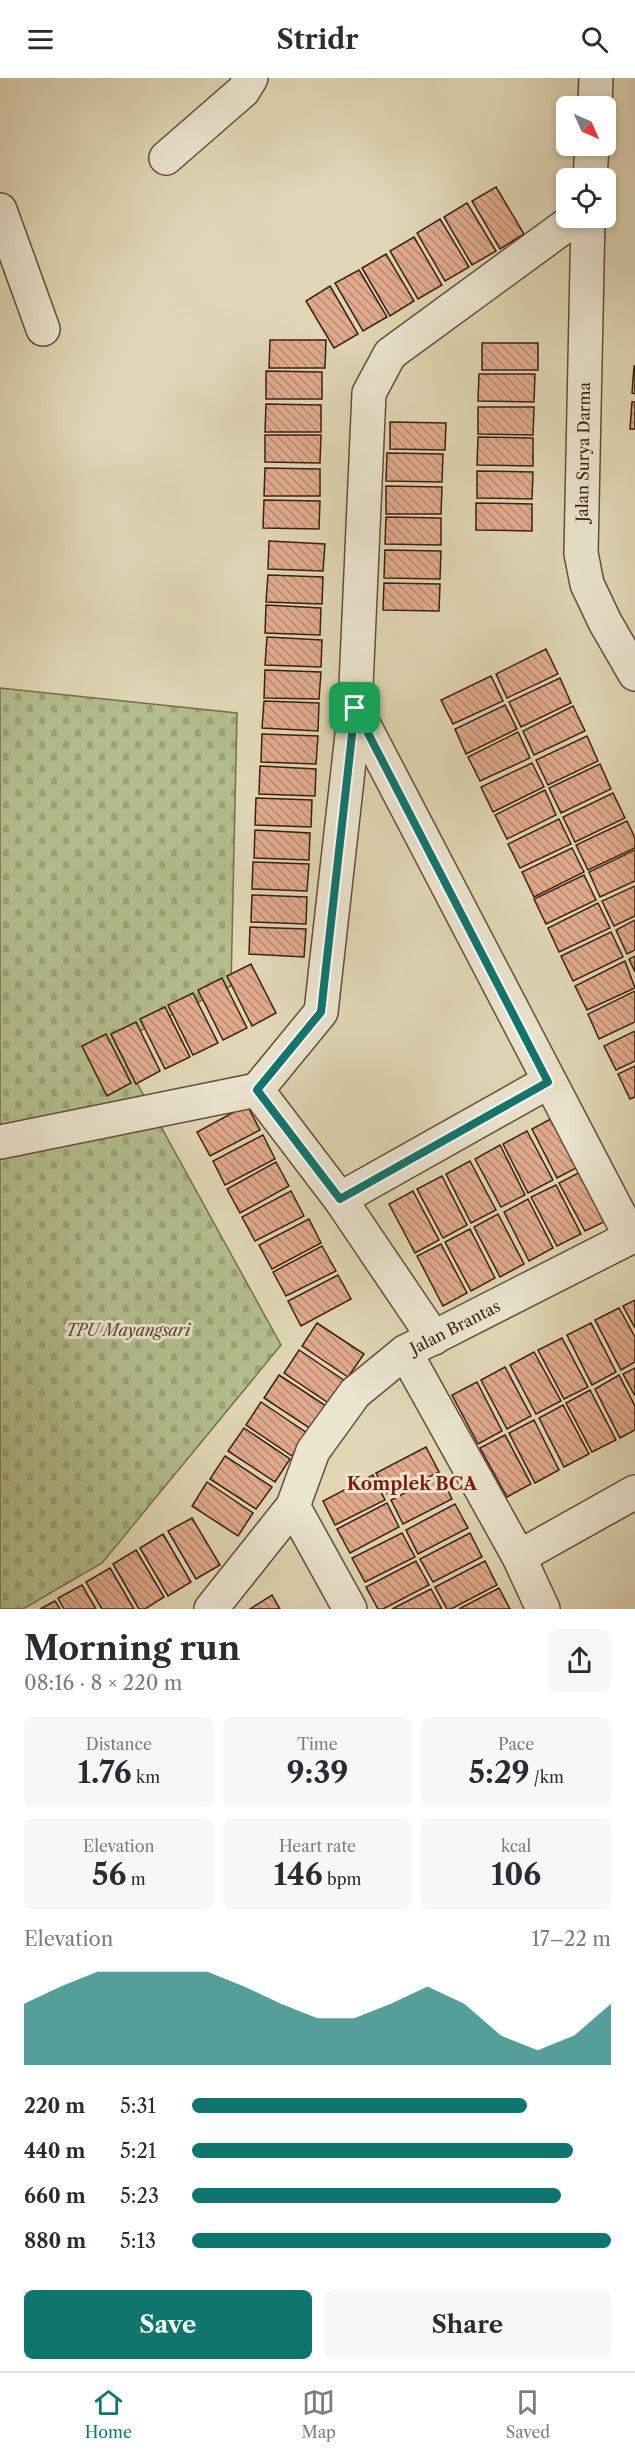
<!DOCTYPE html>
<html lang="en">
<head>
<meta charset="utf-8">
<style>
  :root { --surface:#fff; --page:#f7f7f7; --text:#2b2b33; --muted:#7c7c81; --line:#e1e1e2; --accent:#0f766e }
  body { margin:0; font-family:"Libre Caslon Text",serif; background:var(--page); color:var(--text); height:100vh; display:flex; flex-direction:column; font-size:22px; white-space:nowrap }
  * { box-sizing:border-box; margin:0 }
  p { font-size:20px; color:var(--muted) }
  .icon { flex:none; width:33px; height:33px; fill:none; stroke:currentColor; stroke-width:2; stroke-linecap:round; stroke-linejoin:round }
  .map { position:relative; height:1531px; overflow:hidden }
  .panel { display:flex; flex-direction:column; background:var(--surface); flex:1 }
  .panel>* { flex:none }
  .needle { width:39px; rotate:135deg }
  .fabs { position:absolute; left:556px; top:18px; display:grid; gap:12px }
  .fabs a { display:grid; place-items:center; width:60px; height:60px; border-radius:9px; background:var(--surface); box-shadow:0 3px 9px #0003; font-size:30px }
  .pin { position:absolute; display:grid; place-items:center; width:51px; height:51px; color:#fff; margin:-26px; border-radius:12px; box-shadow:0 3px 9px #0006 }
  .round { display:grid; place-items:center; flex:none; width:63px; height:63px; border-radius:9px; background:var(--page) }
  .headline { display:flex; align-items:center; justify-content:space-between; height:102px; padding:0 24px }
  h1 { font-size:33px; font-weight:700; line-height:45px }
  .metrics { display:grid; grid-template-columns:repeat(3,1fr); gap:9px; height:102px; padding:6px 24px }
  .metrics div { display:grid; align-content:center; border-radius:9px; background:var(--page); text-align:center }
  .metrics b { font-size:30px; font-weight:700 }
  .metrics small { font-size:16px; font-weight:400 }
  .metrics p { font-size:16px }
  .chart { height:168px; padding:12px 24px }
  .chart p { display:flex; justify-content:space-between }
  .chart svg { width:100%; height:108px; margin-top:6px; fill:var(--accent); opacity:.7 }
  .cta { display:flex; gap:12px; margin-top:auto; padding:12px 24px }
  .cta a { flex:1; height:69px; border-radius:9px; background:var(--accent); color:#fff; font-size:24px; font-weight:700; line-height:69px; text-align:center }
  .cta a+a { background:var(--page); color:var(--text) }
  ul { padding:0 24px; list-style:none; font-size:20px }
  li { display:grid; grid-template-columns:96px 72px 1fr; align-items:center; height:45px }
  li i { height:15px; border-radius:8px; background:var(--accent) }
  header { display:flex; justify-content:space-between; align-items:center; height:78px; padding:0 24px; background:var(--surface); font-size:27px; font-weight:700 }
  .tabs { display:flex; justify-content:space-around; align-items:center; height:84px; border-top:2px solid var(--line); background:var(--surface); font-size:16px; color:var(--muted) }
  .tabs a { display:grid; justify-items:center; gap:3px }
  .tabs .active { color:var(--accent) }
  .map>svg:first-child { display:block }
</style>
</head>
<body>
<header><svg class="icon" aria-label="menu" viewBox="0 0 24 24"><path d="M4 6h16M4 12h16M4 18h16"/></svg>Stridr<svg class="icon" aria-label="search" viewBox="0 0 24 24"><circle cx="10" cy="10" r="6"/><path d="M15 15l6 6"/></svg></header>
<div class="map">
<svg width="635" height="1531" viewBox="0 0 635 1531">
  <defs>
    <pattern id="cemetery-stones" width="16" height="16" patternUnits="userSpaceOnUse" patternTransform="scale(1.5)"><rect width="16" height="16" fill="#b3bd8d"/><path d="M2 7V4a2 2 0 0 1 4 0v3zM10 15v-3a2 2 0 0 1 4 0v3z" fill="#9ba278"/></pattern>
    <pattern id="building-back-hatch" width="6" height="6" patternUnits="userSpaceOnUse" patternTransform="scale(1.5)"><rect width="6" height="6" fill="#e1aa8d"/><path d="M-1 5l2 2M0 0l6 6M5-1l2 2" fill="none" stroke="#b78a72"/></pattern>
  </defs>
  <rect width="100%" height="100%" fill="#e0d6b5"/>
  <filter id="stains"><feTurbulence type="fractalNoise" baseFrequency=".00333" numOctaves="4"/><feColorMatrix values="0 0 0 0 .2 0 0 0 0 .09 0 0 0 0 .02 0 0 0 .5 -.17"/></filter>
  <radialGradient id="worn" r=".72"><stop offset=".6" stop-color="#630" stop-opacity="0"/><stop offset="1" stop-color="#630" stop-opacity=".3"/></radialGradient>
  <path fill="url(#cemetery-stones)" stroke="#766f4e" stroke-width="1.5" d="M0 610 237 635 231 908 115 965 281 1267 102 1485 23 1531H0Z"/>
  <g fill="url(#building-back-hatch)" stroke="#3a210f" stroke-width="1.5">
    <path d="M496 109 524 156 500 171 472 123Z"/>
    <path d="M467 125 496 173 472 187 444 139Z"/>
    <path d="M440 141 469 189 445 203 417 155Z"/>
    <path d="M414 159 442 207 418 221 390 173Z"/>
    <path d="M386 176 414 223 390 238 362 190Z"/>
    <path d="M359 192 387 239 363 253 335 205Z"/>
    <path d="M330 208 358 256 334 270 306 223Z"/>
    <path d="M270 262H326L325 290H269Z"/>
    <rect x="482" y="265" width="56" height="27"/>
    <path d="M634 288H635V316L632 315Z"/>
    <path d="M266 293 322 294V321H266Z"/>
    <path d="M479 296H535L534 324 478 323Z"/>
    <path d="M632 324H635V351H630Z"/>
    <path d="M266 326 321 327V354H265Z"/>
    <path d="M478 329H534L533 357 478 356Z"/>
    <path d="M390 344 446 345 445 372 390 371Z"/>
    <path d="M265 357H321L320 385 265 384Z"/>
    <path d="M478 359 533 360V388L477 387Z"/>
    <path d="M387 375 443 376 442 404 386 403Z"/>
    <path d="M265 390 320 391V418H264Z"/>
    <path d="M477 393 533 394 532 421 477 420Z"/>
    <path d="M386 408 442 409 441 436H386Z"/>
    <path d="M264 422 320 423 319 451 263 450Z"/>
    <path d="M476 425 532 426V453L476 452Z"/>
    <path d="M386 439 441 440V467L385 466Z"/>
    <path d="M269 463 325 466 323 493 268 491Z"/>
    <path d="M385 472 441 473 440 501 384 500Z"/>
    <path d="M268 497 323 499 322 526 266 524Z"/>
    <path d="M384 505 440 506 439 533 383 532Z"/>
    <path d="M266 527 321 530 320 557 265 555Z"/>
    <path d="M267 559 322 562 321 589 265 587Z"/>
    <path d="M546 571 558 596 507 620 496 596Z"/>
    <path d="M265 592 321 594 319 621 264 620Z"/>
    <path d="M491 598 503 623 453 646 441 622Z"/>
    <path d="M560 600 571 625 521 649 509 624Z"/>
    <path d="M264 623 319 625 318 653 262 650Z"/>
    <path d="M505 627 517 651 466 676 455 651Z"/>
    <path d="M573 628 585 653 534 677 523 653Z"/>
    <path d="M518 654 530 680 480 703 468 679Z"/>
    <path d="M262 656 318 658 316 686 261 684Z"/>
    <path d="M587 658 598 683 548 707 536 682Z"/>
    <path d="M532 685 544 709 493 734 481 709Z"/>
    <path d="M600 686 611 711 561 735 549 710Z"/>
    <path d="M260 688 316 691 315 718 259 716Z"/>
    <path d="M545 712 556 737 507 761 495 737Z"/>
    <path d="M613 715 625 740 575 764 563 739Z"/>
    <path d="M256 720 312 722 311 749 255 747Z"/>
    <path d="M559 741 571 766 520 790 508 766Z"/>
    <path d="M627 743 635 760V770L588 792 576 767Z"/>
    <path d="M255 752 310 755 309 782 254 780Z"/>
    <path d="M572 770 584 794 534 819 522 794Z"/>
    <path d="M635 772V803L600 819 589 794Z"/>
    <path d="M253 784 309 786 307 813 252 811Z"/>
    <path d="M584 797 596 822 546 846 534 821Z"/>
    <path d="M635 808V838L614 848 602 823Z"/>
    <path d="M252 817 307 819 306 846 251 844Z"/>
    <path d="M598 825 610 850 559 874 548 850Z"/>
    <path d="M635 842V872L627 876 616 852Z"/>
    <path d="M250 849 306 851 304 879 249 876Z"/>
    <path d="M611 854 623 879 573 903 561 878Z"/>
    <path d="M635 878V894L629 881Z"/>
    <path d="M625 883 635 910 587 932 575 908Z"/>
    <path d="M251 886 276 935 252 948 227 898Z"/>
    <path d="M222 900 247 950 223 962 198 912Z"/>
    <path d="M635 913V944L599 961 588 936Z"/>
    <path d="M193 915 218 965 193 977 168 927Z"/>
    <path d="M165 929 190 979 165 991 140 941Z"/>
    <path d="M136 944 160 993 136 1006 111 956Z"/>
    <path d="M635 953V983L616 992 604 968Z"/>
    <path d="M106 956 131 1005 107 1018 82 968Z"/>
    <path d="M635 988V1019L630 1021 618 996Z"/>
    <path d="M247 1027 260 1052 210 1078 197 1054Z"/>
    <path d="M556 1038 582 1087 557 1100 532 1051Z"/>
    <path d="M527 1053 553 1102 528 1115 503 1066Z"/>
    <path d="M263 1057 275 1081 225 1107 213 1083Z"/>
    <path d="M500 1067 525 1117 501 1129 475 1081Z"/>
    <path d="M470 1083 496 1132 471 1145 446 1096Z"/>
    <path d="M276 1084 289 1108 240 1135 227 1111Z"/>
    <path d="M584 1092 610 1141 585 1153 559 1105Z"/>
    <path d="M442 1098 467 1147 443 1160 417 1111Z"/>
    <path d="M556 1107 581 1156 557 1168 531 1119Z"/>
    <path d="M291 1113 304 1138 255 1163 242 1139Z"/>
    <path d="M413 1113 439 1162 415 1175 389 1126Z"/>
    <path d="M528 1121 553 1170 529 1183 504 1134Z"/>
    <path d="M498 1136 524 1186 500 1199 474 1149Z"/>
    <path d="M309 1141 321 1165 272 1191 259 1167Z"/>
    <path d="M470 1151 495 1200 471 1213 445 1164Z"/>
    <path d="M441 1166 467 1215 443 1228 417 1178Z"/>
    <path d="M322 1168 336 1193 286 1218 273 1194Z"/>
    <path d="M338 1197 351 1221 301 1248 288 1223Z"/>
    <path d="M635 1222V1250L623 1228Z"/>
    <path d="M619 1230 635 1259V1284L621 1292 595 1242Z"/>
    <path d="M317 1245 364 1276 348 1299 302 1268Z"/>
    <path d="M591 1245 616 1294 592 1307 567 1257Z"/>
    <path d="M562 1260 588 1309 564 1321 538 1272Z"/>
    <path d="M299 1272 345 1303 330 1326 284 1295Z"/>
    <path d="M534 1274 561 1323 536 1336 510 1287Z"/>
    <path d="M505 1289 531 1338 507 1351 481 1302Z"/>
    <path d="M635 1290V1318L623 1296Z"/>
    <path d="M279 1297 326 1328 311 1351 264 1320Z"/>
    <path d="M619 1297 635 1328V1352L620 1360 595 1311Z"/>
    <path d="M477 1304 502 1353 478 1366 452 1317Z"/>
    <path d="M590 1312 616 1362 592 1374 566 1325Z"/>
    <path d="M261 1324 307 1355 292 1378 246 1347Z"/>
    <path d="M563 1327 589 1376 564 1389 539 1340Z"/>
    <path d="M534 1342 559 1392 535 1405 509 1355Z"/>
    <path d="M244 1350 290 1381 275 1404 228 1373Z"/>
    <path d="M505 1357 531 1406 507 1419 480 1370Z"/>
    <path d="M426 1369 439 1394 389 1419 376 1395Z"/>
    <path d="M225 1378 272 1409 256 1431 210 1401Z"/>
    <path d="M373 1397 385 1422 335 1447 323 1423Z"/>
    <path d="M440 1397 452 1421 403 1446 391 1422Z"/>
    <path d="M207 1404 253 1435 238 1458 192 1428Z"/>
    <path d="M387 1425 399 1449 350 1475 337 1451Z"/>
    <path d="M455 1426 468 1450 418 1476 406 1452Z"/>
    <path d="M192 1440 220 1487 196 1501 168 1453Z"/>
    <path d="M402 1455 415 1479 365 1504 352 1480Z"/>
    <path d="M470 1455 482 1479 433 1504 420 1481Z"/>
    <path d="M163 1456 191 1504 168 1518 140 1470Z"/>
    <path d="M136 1472 164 1519 145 1531H139L113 1486Z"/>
    <path d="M416 1483 429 1507 383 1531H378L366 1509Z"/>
    <path d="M485 1483 497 1507 451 1531H447L435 1509Z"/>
    <path d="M110 1490 134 1531H102L86 1504Z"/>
    <path d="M82 1507 96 1531H64L58 1520Z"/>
    <path d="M499 1510 510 1531H459Z"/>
    <path d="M431 1511 442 1531H392Z"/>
    <path d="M272 1517 280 1531H250Z"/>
    <path d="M55 1523 60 1531H40Z"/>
  </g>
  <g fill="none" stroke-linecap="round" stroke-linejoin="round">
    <g stroke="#644e38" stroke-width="36">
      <g id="minor">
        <path d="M595 28 596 0"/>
        <path d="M166 80 243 13 251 0"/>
        <path d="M590 100 592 68"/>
        <path d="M0 132 43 251"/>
        <path d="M588 140 581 475 587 506 605 544 635 596"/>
        <path d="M355 630 631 1159"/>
        <path d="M0 1064 257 1012"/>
        <path d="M340 1121 548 1004"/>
        <path d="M434 1260 340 1121 257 1012 321 934 355 630 369 315 390 276 576 140"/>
        <path d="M405 1274 519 1479 543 1531"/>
        <path d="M293 1428 350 1531"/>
        <path d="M519 1479 635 1414"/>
        <path d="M211 1531 293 1428 313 1373 355 1315 405 1274 635 1157"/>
      </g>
    </g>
    <use href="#minor" stroke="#ebe4cf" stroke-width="33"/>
  </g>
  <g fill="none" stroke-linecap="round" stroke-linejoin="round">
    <g stroke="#fff" stroke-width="12">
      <path id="route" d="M355 630 548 1004 340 1121 257 1012 321 934Z"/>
    </g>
    <use href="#route" stroke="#0f766e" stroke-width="8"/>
  </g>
  <g text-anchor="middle" stroke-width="6" stroke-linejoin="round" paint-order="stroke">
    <g font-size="16" fill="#3a210f" stroke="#ebe4cf">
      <text transform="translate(583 374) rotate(-89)" y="6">Jalan Surya Darma</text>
      <text transform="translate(455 1249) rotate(-27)" y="6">Jalan Brantas</text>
    </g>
    <g font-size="16" font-style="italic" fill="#58482e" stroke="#ebe4cf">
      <text x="128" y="1258">TPU Mayangsari</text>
    </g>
    <g font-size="18" font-weight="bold" fill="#7a1f14" stroke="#ebe4cf">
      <text x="412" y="1412">Komplek BCA</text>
    </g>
  </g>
  <rect width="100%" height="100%" filter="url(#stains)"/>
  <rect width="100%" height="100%" fill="url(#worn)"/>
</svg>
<div class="fabs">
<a><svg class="needle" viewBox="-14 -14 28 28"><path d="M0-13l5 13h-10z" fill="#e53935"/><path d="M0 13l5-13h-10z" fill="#7c7c81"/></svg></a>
<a><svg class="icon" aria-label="locate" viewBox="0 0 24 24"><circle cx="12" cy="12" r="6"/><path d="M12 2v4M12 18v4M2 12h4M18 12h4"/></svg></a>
</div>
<div class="pin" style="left:355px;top:630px;background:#1e9e55"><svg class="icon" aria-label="arrive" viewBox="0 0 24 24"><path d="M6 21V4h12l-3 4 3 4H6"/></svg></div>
</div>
<section class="panel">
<div class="headline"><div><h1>Morning run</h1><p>08:16 · 8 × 220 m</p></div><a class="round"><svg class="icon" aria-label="share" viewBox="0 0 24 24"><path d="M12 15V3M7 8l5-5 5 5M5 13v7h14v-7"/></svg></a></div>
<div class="metrics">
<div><p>Distance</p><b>1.76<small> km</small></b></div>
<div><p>Time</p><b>9:39</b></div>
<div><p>Pace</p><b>5:29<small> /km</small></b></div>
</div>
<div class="metrics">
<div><p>Elevation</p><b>56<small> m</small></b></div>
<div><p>Heart rate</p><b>146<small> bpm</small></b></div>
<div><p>kcal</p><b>106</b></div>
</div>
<div class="chart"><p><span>Elevation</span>17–22 m</p>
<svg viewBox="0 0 160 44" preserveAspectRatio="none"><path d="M0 44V19L10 12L20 6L30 6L40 6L50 6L60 12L70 19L80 25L90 25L100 19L110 12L120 19L130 32L140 38L150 32L160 19V44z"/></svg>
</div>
<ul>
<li><b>220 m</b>5:31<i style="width:80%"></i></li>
<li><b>440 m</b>5:21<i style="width:91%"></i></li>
<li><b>660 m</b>5:23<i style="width:88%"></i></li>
<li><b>880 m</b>5:13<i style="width:100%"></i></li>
</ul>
<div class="cta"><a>Save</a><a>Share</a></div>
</section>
<nav class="tabs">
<a class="active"><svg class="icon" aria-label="home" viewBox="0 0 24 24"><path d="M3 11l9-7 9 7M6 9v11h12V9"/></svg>Home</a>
<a><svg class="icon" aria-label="map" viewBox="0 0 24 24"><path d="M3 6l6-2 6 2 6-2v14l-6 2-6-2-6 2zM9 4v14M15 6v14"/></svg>Map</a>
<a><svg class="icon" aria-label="saved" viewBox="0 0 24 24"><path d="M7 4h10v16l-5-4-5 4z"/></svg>Saved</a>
</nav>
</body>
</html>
